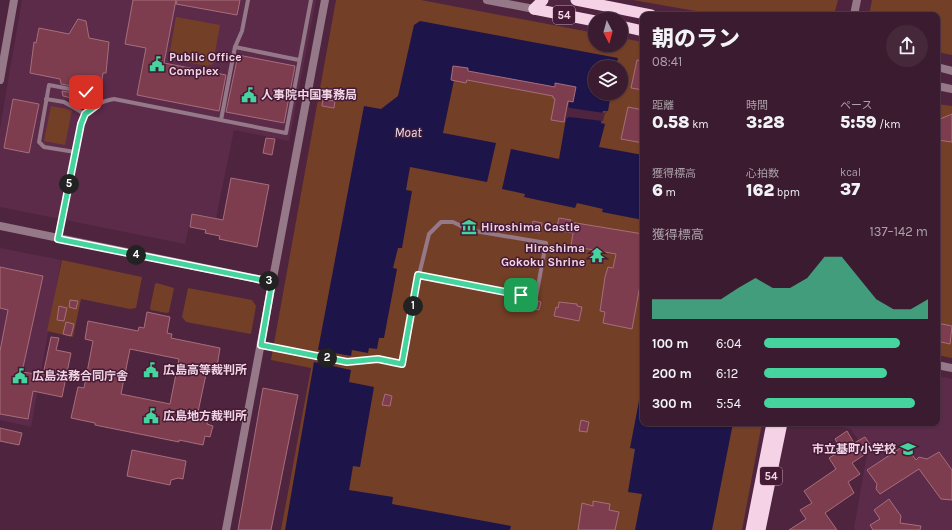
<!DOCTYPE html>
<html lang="ja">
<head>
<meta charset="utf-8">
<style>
  :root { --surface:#3b1b2f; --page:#46283b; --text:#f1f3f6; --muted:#aca1aa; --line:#54394b; --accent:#46d49e }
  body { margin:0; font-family:Karla,"Noto Sans JP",sans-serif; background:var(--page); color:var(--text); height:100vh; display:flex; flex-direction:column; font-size:15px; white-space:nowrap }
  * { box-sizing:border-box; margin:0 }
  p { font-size:13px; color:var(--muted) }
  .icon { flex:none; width:22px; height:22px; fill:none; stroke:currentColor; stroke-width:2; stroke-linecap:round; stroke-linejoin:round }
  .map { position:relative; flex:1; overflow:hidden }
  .sheet { position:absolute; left:640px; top:12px; width:300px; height:414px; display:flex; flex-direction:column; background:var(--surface); border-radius:8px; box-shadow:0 1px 3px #0004,0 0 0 1px var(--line) }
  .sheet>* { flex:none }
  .needle { width:26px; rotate:174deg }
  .buttons { position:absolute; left:588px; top:12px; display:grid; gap:8px }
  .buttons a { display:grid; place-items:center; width:40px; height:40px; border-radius:50%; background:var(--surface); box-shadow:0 1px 3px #0004,0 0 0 1px var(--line); font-size:20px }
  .pin { position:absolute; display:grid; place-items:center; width:34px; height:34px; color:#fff; margin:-17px; border-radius:8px; box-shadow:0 2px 6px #0006 }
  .km { position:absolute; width:20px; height:20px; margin:-10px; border-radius:50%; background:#222; color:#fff; font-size:11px; line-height:20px; text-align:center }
  .round { display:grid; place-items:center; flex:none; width:42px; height:42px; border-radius:21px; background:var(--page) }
  .overview { display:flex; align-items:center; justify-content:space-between; height:68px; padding:0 12px }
  h1 { font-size:22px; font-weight:800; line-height:30px }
  .figures { display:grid; grid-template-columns:repeat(3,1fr); gap:6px; height:68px; padding:4px 12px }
  .figures div { display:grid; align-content:center }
  .figures b { font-size:17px; font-weight:800 }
  .figures small { font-size:11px; font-weight:400 }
  .figures p { font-size:11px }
  .chart { height:112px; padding:8px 12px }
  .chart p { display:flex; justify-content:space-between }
  .chart svg { width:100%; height:72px; margin-top:4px; fill:var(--accent); opacity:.7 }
  ul { padding:0 12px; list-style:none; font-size:13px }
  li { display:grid; grid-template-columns:64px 48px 1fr; align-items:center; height:30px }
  li i { height:10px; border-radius:5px; background:var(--accent) }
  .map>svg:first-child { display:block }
</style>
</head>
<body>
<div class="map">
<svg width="952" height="530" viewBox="0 0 952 530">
  <rect width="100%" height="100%" fill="#4f243f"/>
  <g fill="#5c2b4a">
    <path d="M22 0H316L289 141 234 130 216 218 192 213 185 244 0 207V128Z"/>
    <path d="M0 248 61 260 31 427 0 420Z"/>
    <path d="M937 376 952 379V530H855L854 528 867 454 851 429 821 423H937Z"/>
  </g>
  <g fill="#743f27" fill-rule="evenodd">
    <path d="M336 0H421L595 33V45H621V38L643 42V423H762L742 530H281L311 368 271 360ZM595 67H621V93H595Z"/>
    <path d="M633 0H838L834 15H718Z"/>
    <path d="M872 0H952V55L937 52V15H869Z"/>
    <path d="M176 17 220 25 213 64 207 66 170 59 169 57Z"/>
    <path d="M937 104 952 106V358L937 355Z"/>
    <path d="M51 106 72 110 65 145 44 141Z"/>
    <path d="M62 260 142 277 136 308 130 309 81 299 73 337 47 331Z"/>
    <path d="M157 283 174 288 169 312 167 313 151 310 150 308 155 284Z"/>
    <path d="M188 288 252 300 256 306 251 334 186 322 182 317Z"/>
  </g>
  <g fill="#1d1549">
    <path d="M420 21 618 58 616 67H595V93H611L608 111H603L601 123 605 124 599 147 643 155V220L602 212 603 209 577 203 575 208 524 197 525 194 502 189 511 149 559 159 569 101 555 88 467 72 454 80 443 133 496 143 487 182 410 167 406 190 412 191 402 248H398L393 268 397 269 384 338H379L377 349 369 348 368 353 352 350 351 356 318 350 364 106 381 109 398 96 414 25Z"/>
    <path d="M314 362 351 370 349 382 374 387 360 467 353 466 349 490 393 497 392 504 511 526 510 530H285Z"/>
    <path d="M643 380V423H733L712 530H635L642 494 628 492 635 449 630 448Z"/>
  </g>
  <path fill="#4f243f" d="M567 106 570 108 604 113 607 111 606 113H605L603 121 569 117 565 119Z"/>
  <g fill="#7e3d4f" stroke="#a66e7b" fill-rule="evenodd">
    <path d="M133 0H176L164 63 226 75 219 111 137 95 146 48 125 44Z"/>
    <path d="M177 0H240L237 15 176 4Z"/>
    <path d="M78 19 86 21 89 38 109 42 106 73H103L101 87 80 83 78 87 61 84 60 79 30 73 34 42 36 43 39 28 69 34Z"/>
    <path d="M238 55 295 66 284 123 226 112Z"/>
    <path d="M637 60 643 61V90L631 88Z"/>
    <path d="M453 66 468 68V71L555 87V83L576 87 573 102 568 101 564 122 551 120 555 99 553 98V96L467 80 466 83 451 80Z"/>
    <path d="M62 91 74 93 71 98 63 96Z"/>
    <path d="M13 99 39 104 29 153 4 148Z"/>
    <path d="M323 99 335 101 334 108 322 106Z"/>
    <path d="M628 107 643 110V143L621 139Z"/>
    <path d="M952 114V142L937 140 940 119Z"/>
    <path d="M266 138 275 139 272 155 263 153Z"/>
    <path d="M231 178 269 185 257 247 219 239 220 236 205 233 206 230 190 227 192 214 223 220Z"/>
    <path d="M559 218 571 220 570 222 643 234V269L632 329 603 323 605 312 600 311 605 277 608 267 613 268 616 254 571 246 573 233 556 230Z"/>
    <path d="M533 221 542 223 540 233 531 231Z"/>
    <path d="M0 267 43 276 22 372 43 375 51 337 59 338 56 350 71 353 62 397 33 391 28 419 0 414V351L8 310 0 308Z"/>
    <path d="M530 299 541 302 539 310 528 307Z"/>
    <path d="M70 300 78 301 76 309 69 307Z"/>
    <path d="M559 302 577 304V306L582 307 579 321 554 316 556 307 558 308Z"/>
    <path d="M59 306 67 308 64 321 57 320Z"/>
    <path d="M147 312 170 317 167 333 172 334 171 338 220 348 217 367 208 365 198 412 209 415 207 424 213 426 210 437 205 436 203 445 179 440V442L95 425V423L71 418 78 387 84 388 93 341 85 339 88 321 138 331 139 327 144 328ZM130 349 179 359 170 404 121 394Z"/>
    <path d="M66 322 74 324 71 336 63 334Z"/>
    <path d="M937 323 952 326 950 344 937 341Z"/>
    <path d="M263 388 298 395 271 530H238Z"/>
    <path d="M385 394 392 396 390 406 382 405Z"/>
    <path d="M581 420 589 422 587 432 579 431Z"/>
    <path d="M0 428 22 433 19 445 0 441Z"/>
    <path d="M847 431 854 443 865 437 873 449 852 463 860 474 848 482 854 493 825 513 837 530H789L806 519 800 510 812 503 804 491 836 469 829 458 842 450 835 439Z"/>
    <path d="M905 445 916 460 919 457 927 459 939 452 952 470V500L941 499 919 469 880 494 876 489 877 484 867 470Z"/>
    <path d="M132 450 186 461 183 479 178 478 171 480 170 485 127 476Z"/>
    <path d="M889 499 901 516 900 523 921 526 920 530H873L870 525 880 519 874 510Z"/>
    <path d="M593 501 610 504 609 510 619 512 615 530H578L582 503 593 506Z"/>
  </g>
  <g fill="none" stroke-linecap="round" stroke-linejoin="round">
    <g stroke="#957989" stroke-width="4">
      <path d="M235 47 299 60"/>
      <path d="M46 99 64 102 85 114"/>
      <path d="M221 120 235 47 242 31 248 0"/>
      <path d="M75 152 44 147 39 142 49 85 86 92 97 105"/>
      <path d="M58 238 82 119C88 108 102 101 114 99L286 133 311 0"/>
      <path d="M261 345 347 362 378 359 402 364 419 275 429 234 441 222H453L469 230 546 243 536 297 419 275"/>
    </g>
    <g stroke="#957989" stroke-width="8">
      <path d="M487 0 534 9"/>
      <path d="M854 15 857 0"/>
      <path d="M937 67 952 71"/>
      <path d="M0 80 14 0"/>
      <path d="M937 86 952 89"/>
      <path d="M0 226 272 282"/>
      <path d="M937 365 952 368"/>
      <path d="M226 530 325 0"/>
    </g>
    <g stroke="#f6d2e6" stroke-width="11">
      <path d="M576 0 651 15"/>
      <path d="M534 9 595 21"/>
      <path d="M534 9 543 0"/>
      <path d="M621 26 643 31"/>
      <path d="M751 530 772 423"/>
      <path d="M760 530 782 423"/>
    </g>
  </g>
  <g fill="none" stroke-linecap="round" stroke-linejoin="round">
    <g stroke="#fff" stroke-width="8">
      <path id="route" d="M86 92 97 105 85 114 81 124 58 239 272 282 261 345 347 362 378 359 402 364 418 275 521 295"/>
    </g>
    <use href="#route" stroke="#46d49e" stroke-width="5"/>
  </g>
  <defs>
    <g id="civic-bare" transform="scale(1.2)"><path d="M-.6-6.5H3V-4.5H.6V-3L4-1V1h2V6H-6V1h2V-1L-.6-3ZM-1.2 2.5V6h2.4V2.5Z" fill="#46d49e" stroke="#441a35" stroke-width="2.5" paint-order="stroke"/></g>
    <g id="museum-bare" transform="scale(1.2)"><path d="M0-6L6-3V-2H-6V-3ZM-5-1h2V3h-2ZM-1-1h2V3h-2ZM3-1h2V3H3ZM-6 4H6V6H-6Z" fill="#46d49e" stroke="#441a35" stroke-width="2.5" paint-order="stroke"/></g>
    <g id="temple-bare" transform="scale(1.2)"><path d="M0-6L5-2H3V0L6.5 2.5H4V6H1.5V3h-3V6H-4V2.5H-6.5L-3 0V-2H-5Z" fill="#46d49e" stroke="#441a35" stroke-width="2.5" paint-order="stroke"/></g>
    <g id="school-bare" transform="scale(1.2)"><path d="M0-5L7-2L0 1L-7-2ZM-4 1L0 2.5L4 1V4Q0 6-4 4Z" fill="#46d49e" stroke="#441a35" stroke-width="2.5" paint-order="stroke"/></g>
  </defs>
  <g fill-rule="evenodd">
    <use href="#civic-bare" x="157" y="64"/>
    <use href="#civic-bare" x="249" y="95"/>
    <use href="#museum-bare" x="469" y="227"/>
    <use href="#temple-bare" x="597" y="255"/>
    <use href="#civic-bare" x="151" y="370"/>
    <use href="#civic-bare" x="20" y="376"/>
    <use href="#civic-bare" x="151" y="416"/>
    <use href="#school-bare" x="908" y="449"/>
  </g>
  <g text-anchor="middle" stroke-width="3" stroke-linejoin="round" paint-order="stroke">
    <g fill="#441a35" stroke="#bd9db0" stroke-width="1">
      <rect x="553" y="6" width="22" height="18" rx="3"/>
      <rect x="760" y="467" width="22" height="18" rx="3"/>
    </g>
    <g font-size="11" font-weight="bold" fill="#f1d5e4">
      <text x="564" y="19">54</text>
      <text x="771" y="480">54</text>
    </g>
    <g font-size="12" font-weight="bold" fill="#f1d5e4" stroke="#441a35" text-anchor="start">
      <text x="169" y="61">Public Office<tspan x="169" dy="14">Complex</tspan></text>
      <text x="261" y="99">人事院中国事務局</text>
      <text x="481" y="231">Hiroshima Castle</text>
      <text x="585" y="252" text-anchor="end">Hiroshima<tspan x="585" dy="14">Gokoku Shrine</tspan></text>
      <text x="163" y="374">広島高等裁判所</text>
      <text x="32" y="380">広島法務合同庁舎</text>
      <text x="163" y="420">広島地方裁判所</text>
      <text x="896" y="453" text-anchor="end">市立基町小学校</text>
    </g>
    <g font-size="13" font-style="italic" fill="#e1e2f4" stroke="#441a35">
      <text x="408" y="137">Moat</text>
    </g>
  </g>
</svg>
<div class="buttons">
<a><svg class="needle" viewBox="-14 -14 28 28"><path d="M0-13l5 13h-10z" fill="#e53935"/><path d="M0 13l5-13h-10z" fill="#aca1aa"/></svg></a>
<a><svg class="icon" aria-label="layers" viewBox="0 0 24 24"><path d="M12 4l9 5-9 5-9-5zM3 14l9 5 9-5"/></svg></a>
</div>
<div class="pin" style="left:521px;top:295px;background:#1e9e55"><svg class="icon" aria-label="arrive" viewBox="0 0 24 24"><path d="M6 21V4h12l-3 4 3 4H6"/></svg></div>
<div class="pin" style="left:86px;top:92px;background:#d93025"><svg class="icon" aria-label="check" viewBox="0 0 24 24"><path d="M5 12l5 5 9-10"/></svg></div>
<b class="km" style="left:413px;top:306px">1</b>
<b class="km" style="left:327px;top:358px">2</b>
<b class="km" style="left:269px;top:281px">3</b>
<b class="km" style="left:136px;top:255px">4</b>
<b class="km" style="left:69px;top:184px">5</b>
<section class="sheet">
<div class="overview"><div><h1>朝のラン</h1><p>08:41</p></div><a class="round"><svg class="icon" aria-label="share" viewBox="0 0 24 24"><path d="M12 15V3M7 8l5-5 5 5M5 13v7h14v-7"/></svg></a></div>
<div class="figures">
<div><p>距離</p><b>0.58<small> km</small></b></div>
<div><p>時間</p><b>3:28</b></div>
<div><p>ペース</p><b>5:59<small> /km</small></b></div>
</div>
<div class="figures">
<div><p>獲得標高</p><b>6<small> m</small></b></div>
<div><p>心拍数</p><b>162<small> bpm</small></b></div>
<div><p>kcal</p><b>37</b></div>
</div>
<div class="chart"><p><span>獲得標高</span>137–142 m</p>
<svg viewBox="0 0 160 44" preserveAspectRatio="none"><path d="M0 44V32L10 32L20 32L30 32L40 32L50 25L60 19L70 25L80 25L90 19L100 6L110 6L120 19L130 32L140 38L150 38L160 32V44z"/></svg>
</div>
<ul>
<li><b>100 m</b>6:04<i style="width:83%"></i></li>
<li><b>200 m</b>6:12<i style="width:75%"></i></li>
<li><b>300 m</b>5:54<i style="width:92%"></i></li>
</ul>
</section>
</div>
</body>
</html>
